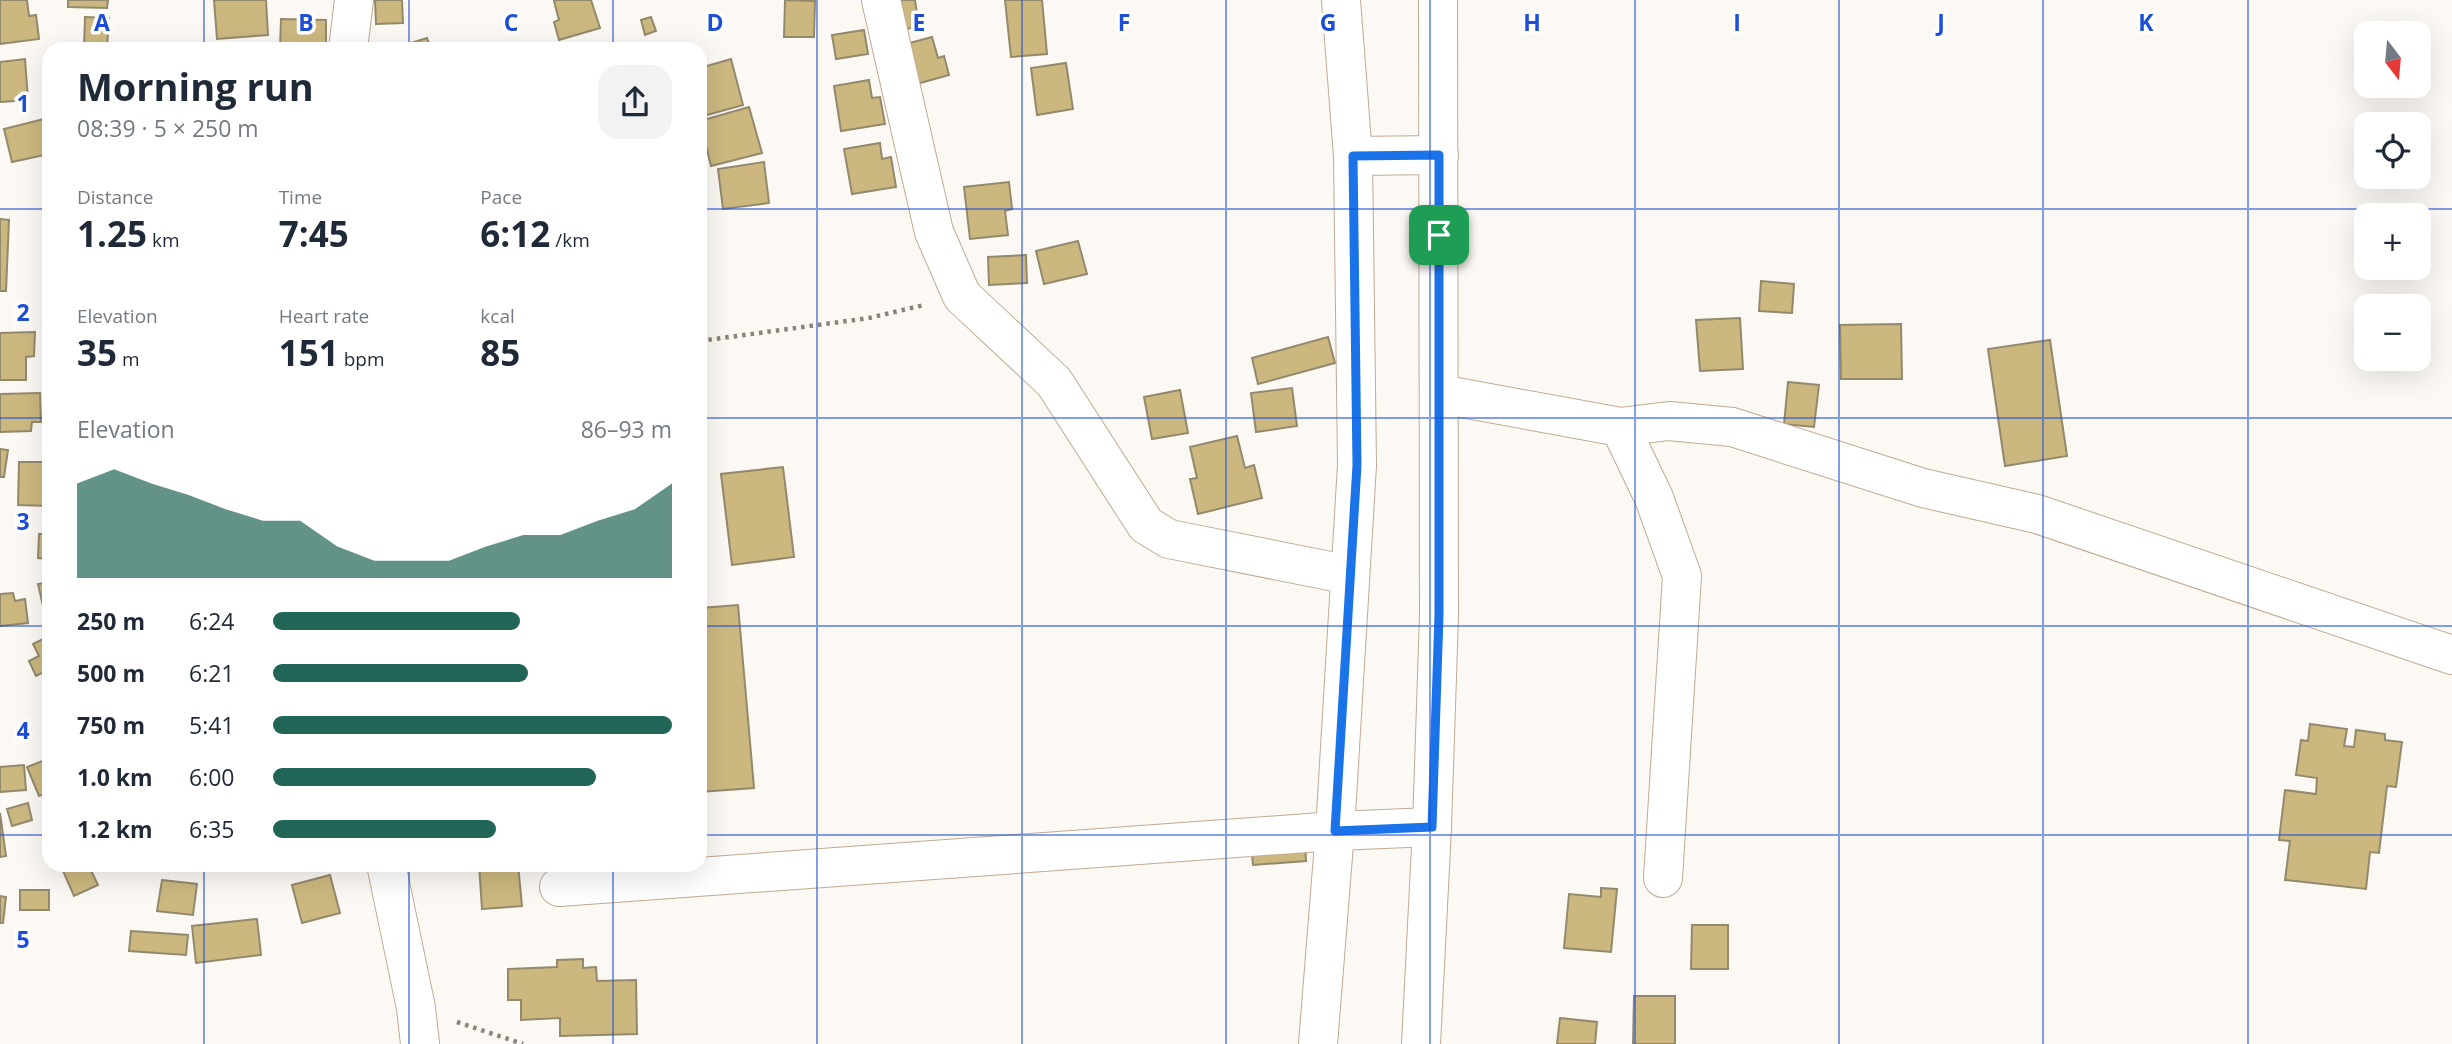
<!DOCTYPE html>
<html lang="en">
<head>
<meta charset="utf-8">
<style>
  :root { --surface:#fff; --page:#f2f2f3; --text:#1f2937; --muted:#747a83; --accent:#216556 }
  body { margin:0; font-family:"Open Sans",sans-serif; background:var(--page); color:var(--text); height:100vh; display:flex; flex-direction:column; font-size:26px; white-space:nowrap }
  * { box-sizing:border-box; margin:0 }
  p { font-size:23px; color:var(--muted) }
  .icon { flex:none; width:38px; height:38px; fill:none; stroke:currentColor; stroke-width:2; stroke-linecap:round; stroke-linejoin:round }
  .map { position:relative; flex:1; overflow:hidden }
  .side { position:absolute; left:42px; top:42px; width:665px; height:830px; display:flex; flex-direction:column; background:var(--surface); border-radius:21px; box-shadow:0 7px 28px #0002 }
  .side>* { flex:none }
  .needle { width:46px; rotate:164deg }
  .controls { position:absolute; left:2354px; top:21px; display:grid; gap:14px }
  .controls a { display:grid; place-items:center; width:77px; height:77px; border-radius:14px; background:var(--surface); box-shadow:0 7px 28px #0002; font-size:35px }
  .pin { position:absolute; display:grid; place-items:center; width:60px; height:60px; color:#fff; margin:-30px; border-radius:14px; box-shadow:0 4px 10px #0006 }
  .round { display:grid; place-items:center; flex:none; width:74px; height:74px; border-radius:21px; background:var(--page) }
  .head { display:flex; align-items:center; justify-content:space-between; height:119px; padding:0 35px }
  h1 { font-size:38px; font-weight:700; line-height:52px }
  .stats { display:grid; grid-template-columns:repeat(3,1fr); gap:10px; height:119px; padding:7px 35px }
  .stats div { display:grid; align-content:center }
  .stats b { font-size:35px; font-weight:700 }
  .stats small { font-size:19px; font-weight:400 }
  .stats p { font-size:19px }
  .chart { height:196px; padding:14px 35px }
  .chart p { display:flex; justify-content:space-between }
  .chart svg { width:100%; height:126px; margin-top:7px; fill:var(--accent); opacity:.7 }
  ul { padding:0 35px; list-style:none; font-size:23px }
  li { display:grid; grid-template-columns:112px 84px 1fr; align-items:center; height:52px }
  li i { height:18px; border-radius:9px; background:var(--accent) }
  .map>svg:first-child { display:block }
</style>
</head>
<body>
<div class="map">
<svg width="2452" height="1044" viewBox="0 0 2452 1044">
  <rect width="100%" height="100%" fill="#fcf8f3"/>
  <g fill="#ccb87f" stroke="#93896d" stroke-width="2">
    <path d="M0 0H27L29 16 36 15 39 39 0 44Z"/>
    <path d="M68 0H108L107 8 68 7Z"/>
    <path d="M214 0H266L268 35 217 39Z"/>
    <path d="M375 0H402L403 23 376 24Z"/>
    <path d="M558 0H591L600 28 559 40 554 22 559 20 554 1Z"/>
    <path d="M785 0 815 1 814 37H784Z"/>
    <path d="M895 0H915L919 27 899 30Z"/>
    <path d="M1005 0H1042L1047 54 1011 57Z"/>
    <path d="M85 17 109 18 107 47 84 46Z"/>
    <path d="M651 17 656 31 645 35 641 20Z"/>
    <path d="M281 19 326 20V49L280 48Z"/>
    <path d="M864 30 868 54 836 59 832 35Z"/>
    <path d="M932 37 938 58 944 56 949 75 913 85 902 45Z"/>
    <path d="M427 38 431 49H392Z"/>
    <path d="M25 59 28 100 0 102V62Z"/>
    <path d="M731 59 743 105 700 117V68Z"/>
    <path d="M1066 63 1073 109 1037 115 1031 68Z"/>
    <path d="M869 80 872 98 880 97 885 124 841 131 834 86Z"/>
    <path d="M749 107 762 153 711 166 700 121Z"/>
    <path d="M44 119 49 140V154L12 162 4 129Z"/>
    <path d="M880 143 882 159 891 157 896 187 852 194 844 149Z"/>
    <path d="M764 162 769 203 723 209 718 169Z"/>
    <path d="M1009 182 1012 209 1005 211 1008 235 970 239 964 187Z"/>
    <path d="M0 219 9 220 6 291H0Z"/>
    <path d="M1078 241 1087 274 1044 284 1036 251Z"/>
    <path d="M1026 255 1027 283 989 285 988 257Z"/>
    <path d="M1761 281 1794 284 1792 313 1759 311Z"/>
    <path d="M1740 318 1743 369 1700 371 1696 320Z"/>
    <path d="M1901 324 1902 379H1841L1840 325Z"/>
    <path d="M35 332 34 356 26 357V380H0V333Z"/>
    <path d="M1328 337 1335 363 1258 384 1252 358Z"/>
    <path d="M2050 340 2067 456 2005 466 1988 349Z"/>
    <path d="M1788 382 1819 385 1814 427 1784 424Z"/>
    <path d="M1292 388 1297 426 1256 432 1251 393Z"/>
    <path d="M1180 390 1188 433 1152 439 1144 397Z"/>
    <path d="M40 393 41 422H32L31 431 0 432V394Z"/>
    <path d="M1237 436 1245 468 1254 465 1262 498 1198 514 1190 479 1197 478 1190 447Z"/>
    <path d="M0 449 8 450 4 477H0Z"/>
    <path d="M19 462H49V506L18 505Z"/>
    <path d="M783 467 794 557 732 565 721 474Z"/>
    <path d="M39 534H49V559L38 558Z"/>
    <path d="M49 582V618L46 619 38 584Z"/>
    <path d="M13 593 15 601 25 599 28 623 0 626V594Z"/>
    <path d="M738 605 754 788 700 792V608Z"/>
    <path d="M49 636V678L46 671 36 676 29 661 39 656 33 644Z"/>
    <path d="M2310 724 2347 729 2344 746 2354 747 2356 730 2385 734V740L2402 742 2396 787 2387 786 2379 853 2370 852 2366 889 2285 880 2290 841 2279 840 2285 790 2316 794 2317 778 2296 775 2301 740 2308 741Z"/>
    <path d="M45 760 49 771V792L39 796 27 767Z"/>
    <path d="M24 765 26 790 0 792V767Z"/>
    <path d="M28 803 32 820 12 826 7 809Z"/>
    <path d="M0 813 6 856 0 857Z"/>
    <path d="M1305 840 1306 861 1253 865 1251 844Z"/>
    <path d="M60 864H88L98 885 74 896Z"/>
    <path d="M479 864H518L522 906 482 909Z"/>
    <path d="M330 875 340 913 302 923 292 885Z"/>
    <path d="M162 880 197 884 193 915 157 911Z"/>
    <path d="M1601 888 1617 889 1611 952 1564 948 1569 894 1601 897Z"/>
    <rect x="20" y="890" width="29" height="20"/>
    <path d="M0 896 6 897 3 923H0Z"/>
    <path d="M257 919 261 955 196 963 192 926Z"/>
    <path d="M1692 925H1728V969H1691Z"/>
    <path d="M131 931 188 935 186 955 129 951Z"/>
    <path d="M583 959V968L596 967 597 981 636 980 637 1034 560 1036V1018L521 1020V1000H508V969L557 967V960Z"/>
    <path d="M1634 996H1675V1044H1633Z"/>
    <path d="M1560 1018 1597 1022 1595 1044H1557Z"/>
  </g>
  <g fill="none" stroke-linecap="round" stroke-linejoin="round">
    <g stroke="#c0aa92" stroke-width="40">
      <g id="minor">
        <path d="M881 0 934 232 962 296 1054 382 1146 525 1169 539 1350 575"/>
        <path d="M1341 0 1353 156 1439 155"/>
        <path d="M348 49 354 0"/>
        <path d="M1440 394 1620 427 1669 421 1732 427 1923 488 2037 514 2452 655"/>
        <path d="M1620 427 1654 498 1682 576 1663 878"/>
        <path d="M386 864 416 1008 420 1044"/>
        <path d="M559 887 1335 831 1432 827"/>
        <path d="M1318 1044 1335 831 1357 465 1353 156"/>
      </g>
    </g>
    <g stroke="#c0aa92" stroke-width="40">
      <path id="major" d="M1421 1044 1432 827 1439 615 1438 0"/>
    </g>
    <g stroke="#89837b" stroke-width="4.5" stroke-dasharray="3.5 5" stroke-linecap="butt">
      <path d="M700 341 869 318 924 305"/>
      <path d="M457 1022 523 1044"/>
    </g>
    <use href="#minor" stroke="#fff" stroke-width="38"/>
    <use href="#major" stroke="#fff" stroke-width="38"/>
  </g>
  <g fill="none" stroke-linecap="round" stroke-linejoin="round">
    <g stroke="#fff" stroke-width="14">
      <path id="route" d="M1439 155V615L1432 827 1335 831 1357 465 1353 156Z"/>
    </g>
    <use href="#route" stroke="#1a73e8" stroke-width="9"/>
  </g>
  <path fill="none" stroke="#1d4ed8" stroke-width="2" stroke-opacity="0.55" d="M204 0V49M409 0V49M613 0V49M817 0V1044M1022 0V1044M1226 0V1044M1430 0V1044M1635 0V1044M1839 0V1044M2043 0V1044M2248 0V1044M0 209H49M700 209H2452M0 418H49M700 418H2452M0 626H49M700 626H2452M0 835H49M700 835H2452M204 864V1044M409 864V1044M613 864V1044"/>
  <g font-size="23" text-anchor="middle" font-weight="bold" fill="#1d4ed8" stroke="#fff" stroke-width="7" stroke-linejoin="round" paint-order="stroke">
    <text x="102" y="31">A</text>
    <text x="306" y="31">B</text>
    <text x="511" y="31">C</text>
    <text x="715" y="31">D</text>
    <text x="919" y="31">E</text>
    <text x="1124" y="31">F</text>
    <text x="1328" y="31">G</text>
    <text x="1532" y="31">H</text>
    <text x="1737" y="31">I</text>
    <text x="1941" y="31">J</text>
    <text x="2146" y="31">K</text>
    <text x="23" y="112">1</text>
    <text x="23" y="321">2</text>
    <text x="23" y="530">3</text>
    <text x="23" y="739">4</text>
    <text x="23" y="948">5</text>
  </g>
</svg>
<div class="controls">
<a><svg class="needle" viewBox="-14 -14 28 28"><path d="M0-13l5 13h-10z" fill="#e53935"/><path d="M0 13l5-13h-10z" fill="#747a83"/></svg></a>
<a><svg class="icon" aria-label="locate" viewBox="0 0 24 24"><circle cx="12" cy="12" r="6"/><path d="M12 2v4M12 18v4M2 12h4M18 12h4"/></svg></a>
<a>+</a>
<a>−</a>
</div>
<div class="pin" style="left:1439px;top:235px;background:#1e9e55"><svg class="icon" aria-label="arrive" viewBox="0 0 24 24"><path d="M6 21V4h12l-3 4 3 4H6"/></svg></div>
<section class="side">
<div class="head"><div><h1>Morning run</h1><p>08:39 · 5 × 250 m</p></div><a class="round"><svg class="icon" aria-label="share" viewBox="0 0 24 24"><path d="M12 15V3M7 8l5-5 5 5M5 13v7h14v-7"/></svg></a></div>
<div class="stats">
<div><p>Distance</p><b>1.25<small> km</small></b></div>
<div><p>Time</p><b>7:45</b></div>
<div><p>Pace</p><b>6:12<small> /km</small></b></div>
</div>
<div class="stats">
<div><p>Elevation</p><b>35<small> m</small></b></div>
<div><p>Heart rate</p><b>151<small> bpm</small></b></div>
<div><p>kcal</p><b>85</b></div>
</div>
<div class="chart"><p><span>Elevation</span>86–93 m</p>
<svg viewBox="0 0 160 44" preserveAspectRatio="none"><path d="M0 44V11L10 6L20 11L30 15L40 20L50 24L60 24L70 33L80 38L90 38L100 38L110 33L120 29L130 29L140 24L150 20L160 11V44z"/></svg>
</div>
<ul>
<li><b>250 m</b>6:24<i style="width:62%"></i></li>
<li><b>500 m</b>6:21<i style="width:64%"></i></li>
<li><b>750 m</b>5:41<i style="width:100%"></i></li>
<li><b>1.0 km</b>6:00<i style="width:81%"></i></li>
<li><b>1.2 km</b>6:35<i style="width:56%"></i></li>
</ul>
</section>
</div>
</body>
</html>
